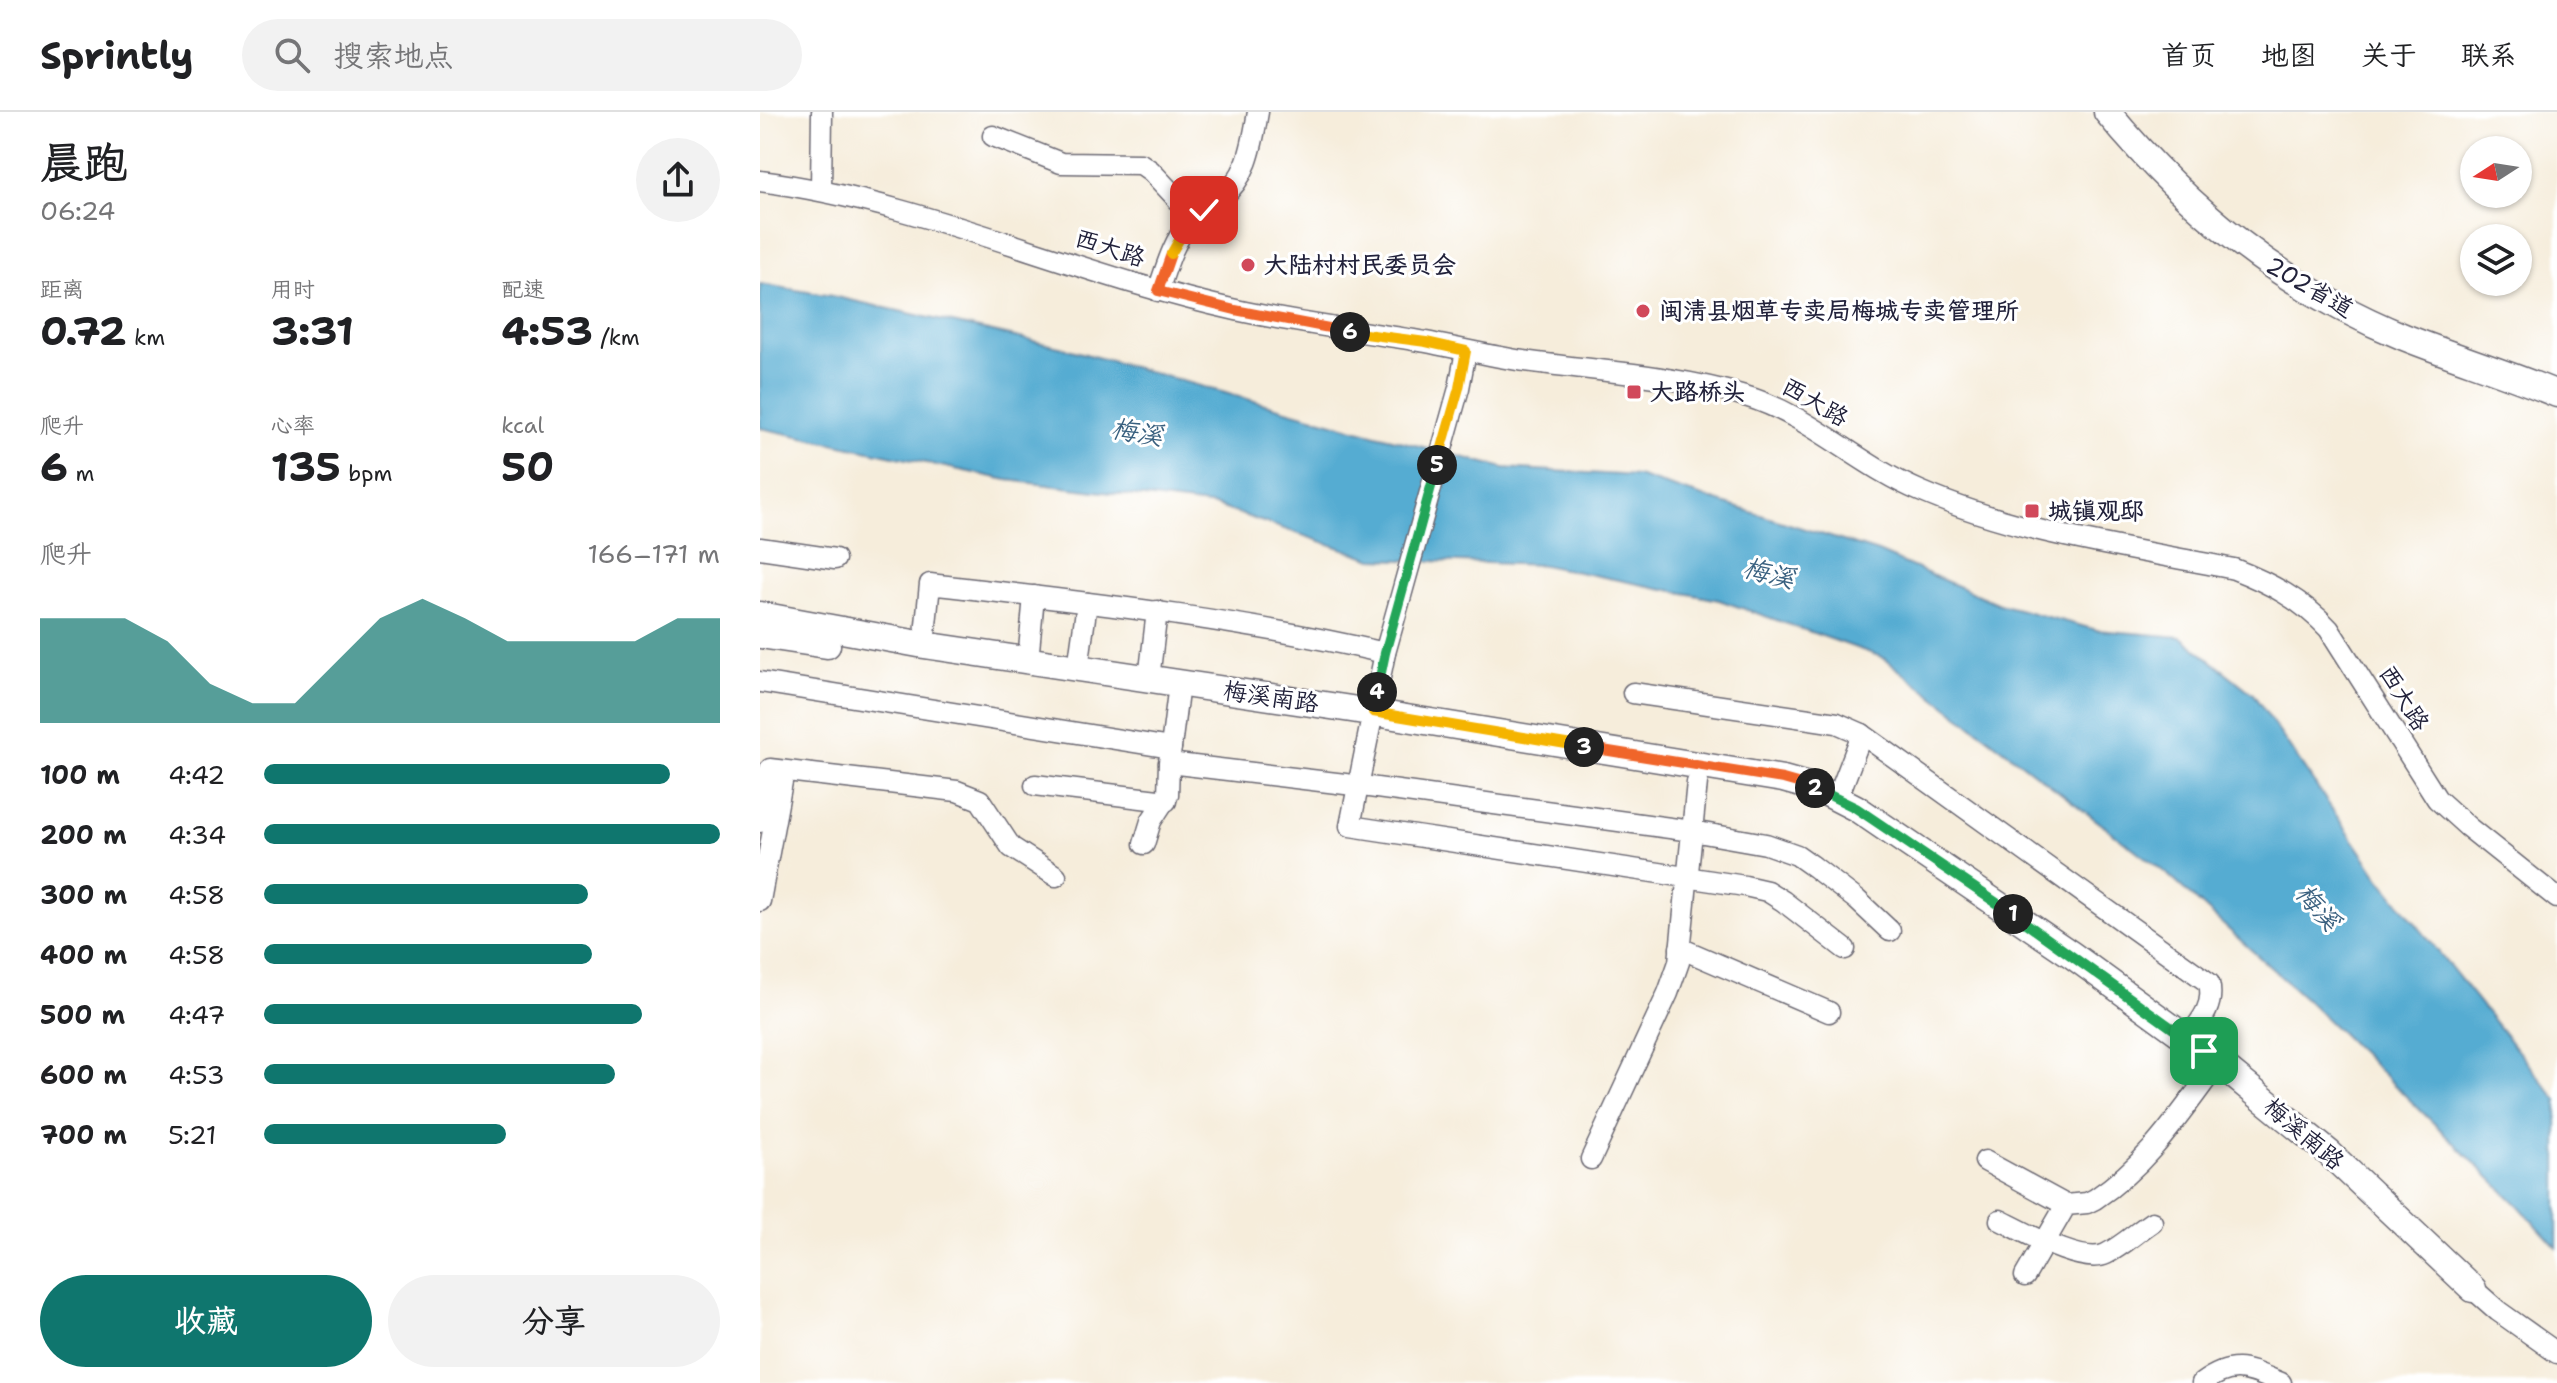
<!DOCTYPE html>
<html lang="zh">
<head>
<meta charset="utf-8">
<style>
  :root { --surface:#fff; --page:#f2f2f2; --text:#202124; --muted:#757577; --line:#e0e0e0; --accent:#0f766e }
  body { margin:0; font-family:"Shantell Sans","LXGW WenKai TC",sans-serif; background:var(--page); color:var(--text); height:100vh; display:flex; flex-direction:column; font-size:30px; white-space:nowrap }
  * { box-sizing:border-box; margin:0 }
  p { font-size:26px; color:var(--muted) }
  .icon { flex:none; width:44px; height:44px; fill:none; stroke:currentColor; stroke-width:2; stroke-linecap:round; stroke-linejoin:round }
  .map { position:relative; flex:1; overflow:hidden }
  .panel { display:flex; flex-direction:column; background:var(--surface); width:760px }
  .panel>* { flex:none }
  .needle { width:52px; rotate:258deg }
  .controls { position:absolute; left:1700px; top:24px; display:grid; gap:16px }
  .controls a { display:grid; place-items:center; width:72px; height:72px; border-radius:50%; background:var(--surface); box-shadow:0 2px 6px #0004; font-size:40px }
  .pin { position:absolute; display:grid; place-items:center; width:68px; height:68px; color:#fff; margin:-34px; border-radius:16px; box-shadow:0 4px 12px #0006 }
  .km { position:absolute; width:40px; height:40px; margin:-20px; border-radius:50%; background:#222; color:#fff; font-size:22px; line-height:40px; text-align:center }
  .round { display:grid; place-items:center; flex:none; width:84px; height:84px; border-radius:42px; background:var(--page) }
  .head { display:flex; align-items:center; justify-content:space-between; height:136px; padding:0 40px }
  h1 { font-size:44px; font-weight:700; line-height:60px }
  .figures { display:grid; grid-template-columns:repeat(3,1fr); gap:12px; height:136px; padding:8px 40px }
  .figures div { display:grid; align-content:center }
  .figures b { font-size:40px; font-weight:700 }
  .figures small { font-size:22px; font-weight:400 }
  .figures p { font-size:22px }
  .chart { height:224px; padding:16px 40px }
  .chart p { display:flex; justify-content:space-between }
  .chart svg { width:100%; height:144px; margin-top:8px; fill:var(--accent); opacity:.7 }
  .cta { display:flex; gap:16px; margin-top:auto; padding:16px 40px }
  .cta a { flex:1; height:92px; border-radius:48px; background:var(--accent); color:#fff; font-size:32px; font-weight:700; line-height:92px; text-align:center }
  .cta a+a { background:var(--page); color:var(--text) }
  ul { padding:0 40px; list-style:none; font-size:26px }
  li { display:grid; grid-template-columns:128px 96px 1fr; align-items:center; height:60px }
  li i { height:20px; border-radius:10px; background:var(--accent) }
  header { display:flex; align-items:center; gap:48px; box-sizing:border-box; height:112px; padding:0 40px; background:var(--surface); border-bottom:2px solid var(--line) }
  header strong { font-size:38px }
  nav { display:flex; gap:44px; margin-inline-start:auto; font-size:28px }
  .search { width:560px; height:72px; background:var(--page); display:flex; align-items:center; gap:20px; box-sizing:border-box; padding:0 28px; border-radius:44px; color:var(--muted); font-size:30px }
  main { display:flex; flex:1; min-height:0 }
  .map>svg:first-child { display:block }
</style>
</head>
<body>
<header>
<strong>Sprintly</strong>
<div class="search"><svg class="icon" aria-label="search" viewBox="0 0 24 24"><circle cx="10" cy="10" r="6"/><path d="M15 15l6 6"/></svg>搜索地点</div>
<nav><a>首页</a><a>地图</a><a>关于</a><a>联系</a></nav>
</header>
<main>
<section class="panel">
<div class="head"><div><h1>晨跑</h1><p>06:24</p></div><a class="round"><svg class="icon" aria-label="share" viewBox="0 0 24 24"><path d="M12 15V3M7 8l5-5 5 5M5 13v7h14v-7"/></svg></a></div>
<div class="figures">
<div><p>距离</p><b>0.72<small> km</small></b></div>
<div><p>用时</p><b>3:31</b></div>
<div><p>配速</p><b>4:53<small> /km</small></b></div>
</div>
<div class="figures">
<div><p>爬升</p><b>6<small> m</small></b></div>
<div><p>心率</p><b>135<small> bpm</small></b></div>
<div><p>kcal</p><b>50</b></div>
</div>
<div class="chart"><p><span>爬升</span>166–171 m</p>
<svg viewBox="0 0 160 44" preserveAspectRatio="none"><path d="M0 44V12L10 12L20 12L30 19L40 32L50 38L60 38L70 25L80 12L90 6L100 12L110 19L120 19L130 19L140 19L150 12L160 12V44z"/></svg>
</div>
<ul>
<li><b>100 m</b>4:42<i style="width:89%"></i></li>
<li><b>200 m</b>4:34<i style="width:100%"></i></li>
<li><b>300 m</b>4:58<i style="width:71%"></i></li>
<li><b>400 m</b>4:58<i style="width:72%"></i></li>
<li><b>500 m</b>4:47<i style="width:83%"></i></li>
<li><b>600 m</b>4:53<i style="width:77%"></i></li>
<li><b>700 m</b>5:21<i style="width:53%"></i></li>
</ul>
<div class="cta"><a>收藏</a><a>分享</a></div>
</section>
<div class="map">
<svg width="1797" height="1271" viewBox="0 0 1797 1271">
  <rect width="100%" height="100%" fill="#fff"/>
  <filter id="ink" filterUnits="userSpaceOnUse"><feTurbulence type="fractalNoise" baseFrequency=".0125" numOctaves="2"/><feDisplacementMap in="SourceGraphic" scale="16" xChannelSelector="R" yChannelSelector="G"/><feConvolveMatrix kernelMatrix="1 2 1 2 8 2 1 2 1" color-interpolation-filters="sRGB"/></filter>
  <filter id="wash" filterUnits="userSpaceOnUse"><feTurbulence type="fractalNoise" baseFrequency=".006" numOctaves="4" result="noise"/><feDisplacementMap in="SourceGraphic" scale="32" xChannelSelector="R" yChannelSelector="G"/><feGaussianBlur stdDeviation="1.8" result="paint"/><feColorMatrix in="noise" values="0 0 0 0 0 0 0 0 0 0 0 0 0 0 0 0 0 1.4 0 .05"/><feComposite in="paint" operator="in"/></filter>
  <g filter="url(#wash)">
    <rect width="100%" height="100%" fill="#f6eddb"/>
    <path fill="#55acd2" stroke="#3c6786" stroke-width="2" d="M0 172 72 184 304 236 609 321 744 356 877 364 1118 440 1239 492 1337 518 1421 525 1493 582 1618 764 1797 988V1136L1758 1093 1549 890 1407 762 1122 545 959 488 783 453 613 447 456 394 247 368 0 316Z"/>
  </g>
  <g filter="url(#ink)">
    <g fill="none" stroke-linecap="round" stroke-linejoin="round">
      <g stroke="#6c6973" stroke-width="23">
        <g id="minor">
          <path d="M233 24 301 51 381 52 391 59 435 106"/>
          <path d="M0 69C164 90 315 163 476 198 539 212 602 219 666 230 696 236 726 243 757 248 832 259 912 262 985 284 1050 303 1098 353 1160 379 1259 422 1369 436 1474 457 1510 471 1542 488 1569 517L1677 687 1708 715 1797 786"/>
          <path d="M61 78 62 0"/>
          <path d="M398 179C406 156 413 130 429 111 437 101 449 96 459 88 488 65 492 35 498 0"/>
          <path d="M706 239 699 276 625 541 590 714 985 774 1007 779 1023 789 1085 837"/>
          <path d="M0 436 75 447"/>
          <path d="M164 533 170 472C323 490 475 506 625 541"/>
          <path d="M268 549 274 484"/>
          <path d="M318 556 327 491"/>
          <path d="M389 567 397 499"/>
          <path d="M0 570 411 636"/>
          <path d="M419 572 409 651 602 674 932 719 1006 732 1037 743 1054 755 1097 788 1130 819"/>
          <path d="M873 581 1077 611 1102 622 1449 871C1455 894 1440 910 1427 927"/>
          <path d="M275 673 406 689"/>
          <path d="M1078 685 1102 622"/>
          <path d="M0 710 10 657 197 679 220 688 251 735 296 764"/>
          <path d="M384 732 391 709 408 683 409 651"/>
          <path d="M0 789 24 659"/>
          <path d="M920 836 1069 900"/>
          <path d="M831 1047 908 881 919 850 937 670"/>
          <path d="M1225 1049 1306 1093"/>
          <path d="M1240 1108C1263 1119 1322 1154 1346 1142 1362 1134 1377 1120 1392 1110"/>
          <path d="M1265 1164 1306 1093 1327 1091 1335 1087C1389 1051 1420 1002 1458 951"/>
          <path d="M1713 1177 1738 1199 1797 1241"/>
          <path d="M1442 1271C1474 1248 1487 1257 1521 1271"/>
        </g>
      </g>
      <g stroke="#6c6973" stroke-width="29">
        <g id="major">
          <path d="M1347 0C1429 99 1524 176 1644 225 1694 245 1747 261 1797 282"/>
          <path d="M0 503 164 533 591 597 1023 667 1059 677 1096 696 1312 843 1444 939 1569 1041 1713 1177"/>
          <path d="M0 523 67 533"/>
        </g>
      </g>
      <use href="#minor" stroke="#fff" stroke-width="20"/>
      <use href="#major" stroke="#fff" stroke-width="26"/>
    </g>
  </g>
  <g fill="none" stroke-linecap="round" stroke-linejoin="round" filter="url(#ink)">
    <g stroke="#fff" stroke-width="16">
      <path id="split-1" d="M1253 802 1444 939"/>
    </g>
    <g stroke="#fff" stroke-width="16">
      <path id="split-2" d="M1055 676 1096 696 1253 802"/>
    </g>
    <g stroke="#fff" stroke-width="16">
      <path id="split-3" d="M824 635 1023 667 1055 676"/>
    </g>
    <g stroke="#fff" stroke-width="16">
      <path id="split-4" d="M617 580 613 600 824 635"/>
    </g>
    <g stroke="#fff" stroke-width="16">
      <path id="split-5" d="M617 580 625 541 677 353"/>
    </g>
    <g stroke="#fff" stroke-width="16">
      <path id="split-6" d="M590 220 666 230 706 239 699 276 677 353"/>
    </g>
    <g stroke="#fff" stroke-width="16">
      <path id="split-7" d="M411 142 398 179 475 198 590 220"/>
    </g>
    <g stroke="#fff" stroke-width="16">
      <path id="split-8" d="M411 142 430 109 444 98"/>
    </g>
    <use href="#split-1" stroke="#22a559" stroke-width="10"/>
    <use href="#split-2" stroke="#22a559" stroke-width="10"/>
    <use href="#split-3" stroke="#f0652b" stroke-width="10"/>
    <use href="#split-4" stroke="#f5b400" stroke-width="10"/>
    <use href="#split-5" stroke="#22a559" stroke-width="10"/>
    <use href="#split-6" stroke="#f5b400" stroke-width="10"/>
    <use href="#split-7" stroke="#f0652b" stroke-width="10"/>
    <use href="#split-8" stroke="#f5b400" stroke-width="10"/>
  </g>
  <g fill="#d1495b" stroke="#fff" stroke-width="3">
    <circle cx="488" cy="153" r="8"/>
    <circle cx="883" cy="199" r="8"/>
    <rect x="866" y="272" width="16" height="16" rx="4"/>
    <rect x="1264" y="391" width="16" height="16" rx="4"/>
  </g>
  <g text-anchor="middle" stroke-width="6" stroke-linejoin="round" paint-order="stroke">
    <g font-size="24" fill="#22223b" stroke="#fff">
      <text transform="translate(350 136) rotate(18)" y="8">西大路</text>
      <text transform="translate(1550 175) rotate(30)" y="8">202省道</text>
      <text transform="translate(1055 290) rotate(30)" y="8">西大路</text>
      <text transform="translate(511 585) rotate(8)" y="8">梅溪南路</text>
      <text transform="translate(1644 586) rotate(58)" y="8">西大路</text>
      <text transform="translate(1544 1022) rotate(40)" y="8">梅溪南路</text>
    </g>
    <g font-size="24" font-weight="bold" fill="#22223b" stroke="#fff" text-anchor="start">
      <text x="504" y="161">大陆村村民委员会</text>
      <text x="899" y="207">闽清县烟草专卖局梅城专卖管理所</text>
      <text x="890" y="288">大路桥头</text>
      <text x="1288" y="407">城镇观邸</text>
    </g>
    <g font-size="26" font-style="italic" fill="#39607f" stroke="#fff">
      <text transform="translate(377 320) rotate(9)" y="9">梅溪</text>
      <text transform="translate(1009 461) rotate(14)" y="9">梅溪</text>
      <text transform="translate(1558 795) rotate(48)" y="9">梅溪</text>
    </g>
  </g>
</svg>
<div class="controls">
<a><svg class="needle" viewBox="-14 -14 28 28"><path d="M0-13l5 13h-10z" fill="#e53935"/><path d="M0 13l5-13h-10z" fill="#757577"/></svg></a>
<a><svg class="icon" aria-label="layers" viewBox="0 0 24 24"><path d="M12 4l9 5-9 5-9-5zM3 14l9 5 9-5"/></svg></a>
</div>
<div class="pin" style="left:1444px;top:939px;background:#1e9e55"><svg class="icon" aria-label="arrive" viewBox="0 0 24 24"><path d="M6 21V4h12l-3 4 3 4H6"/></svg></div>
<div class="pin" style="left:444px;top:98px;background:#d93025"><svg class="icon" aria-label="check" viewBox="0 0 24 24"><path d="M5 12l5 5 9-10"/></svg></div>
<b class="km" style="left:1253px;top:802px">1</b>
<b class="km" style="left:1055px;top:676px">2</b>
<b class="km" style="left:824px;top:635px">3</b>
<b class="km" style="left:617px;top:580px">4</b>
<b class="km" style="left:677px;top:353px">5</b>
<b class="km" style="left:590px;top:220px">6</b>
</div>
</main>
</body>
</html>
